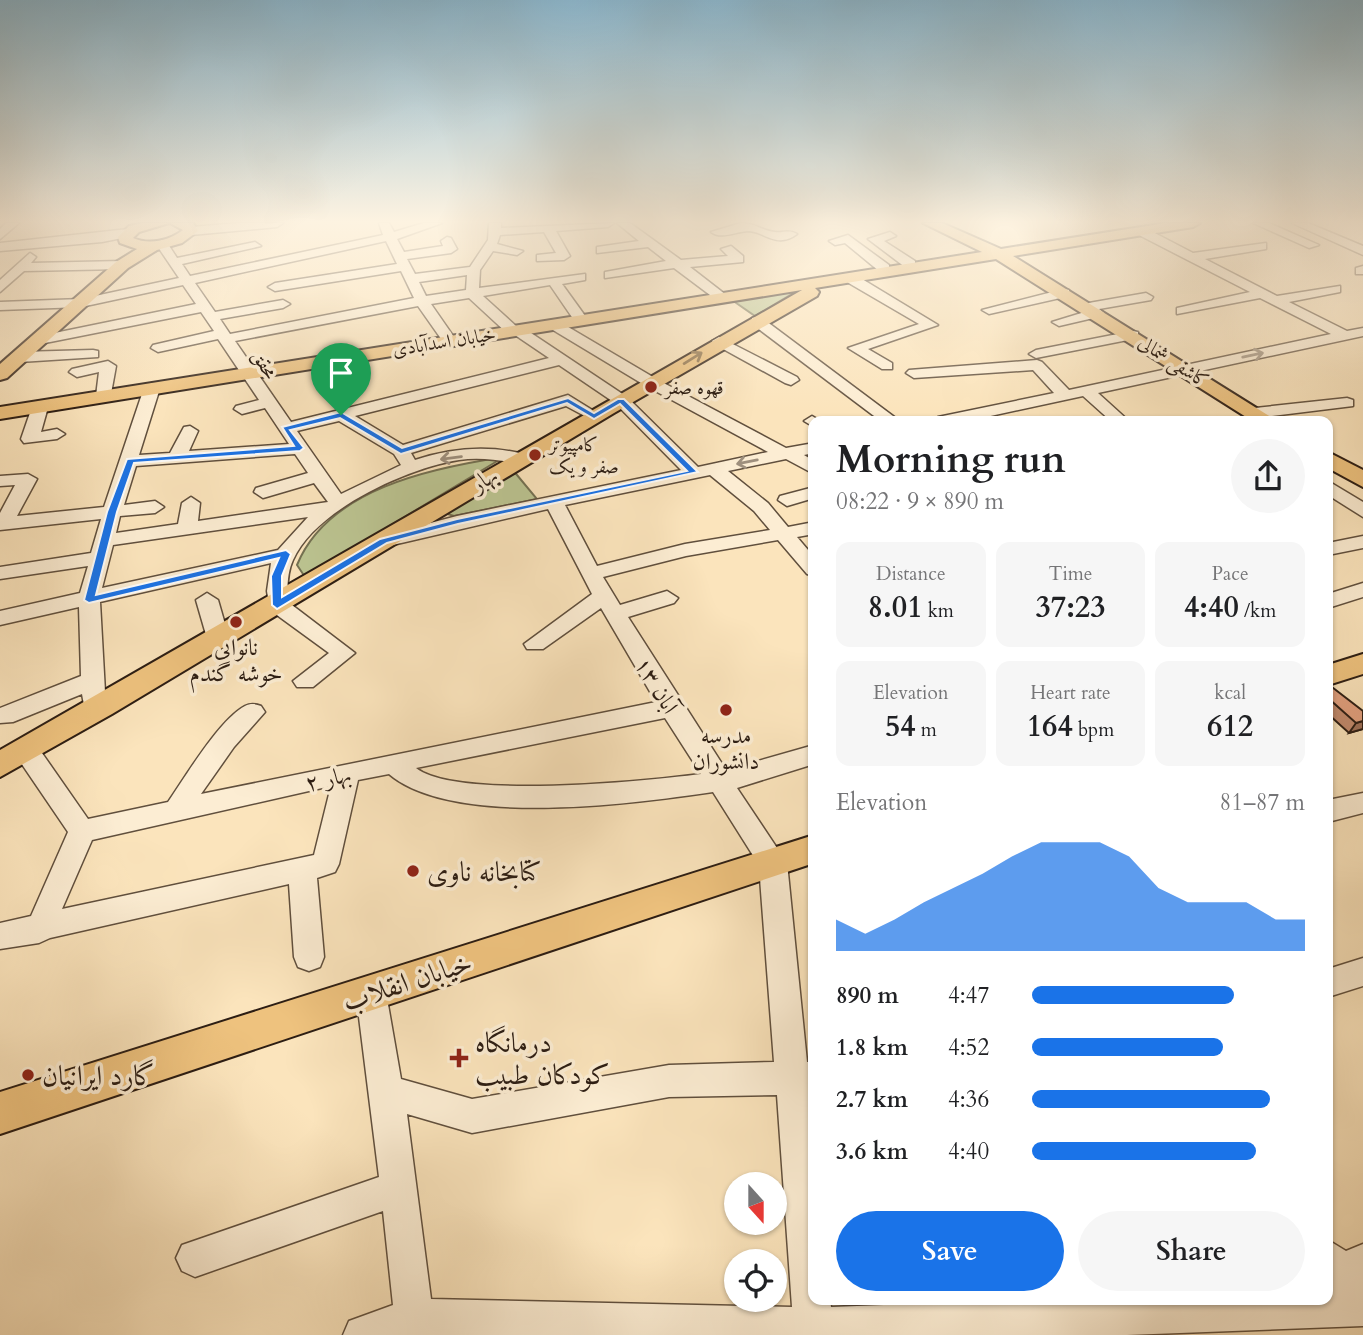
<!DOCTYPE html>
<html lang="en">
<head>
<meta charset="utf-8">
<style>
  :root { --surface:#fff; --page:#f6f6f6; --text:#202124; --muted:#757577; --accent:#1a73e8 }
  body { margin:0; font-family:Cardo,Amiri,serif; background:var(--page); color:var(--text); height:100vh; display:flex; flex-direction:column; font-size:26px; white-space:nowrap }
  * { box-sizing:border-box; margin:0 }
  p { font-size:23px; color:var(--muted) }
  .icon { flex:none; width:38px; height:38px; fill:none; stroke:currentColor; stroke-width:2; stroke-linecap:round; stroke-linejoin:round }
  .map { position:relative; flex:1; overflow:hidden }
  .details { position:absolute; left:808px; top:416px; width:525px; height:889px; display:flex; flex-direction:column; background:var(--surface); border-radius:14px; box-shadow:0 2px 5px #0004 }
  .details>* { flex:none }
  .needle { width:46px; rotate:159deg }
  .fabs { position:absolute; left:724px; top:1172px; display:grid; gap:14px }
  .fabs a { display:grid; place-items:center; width:63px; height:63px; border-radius:50%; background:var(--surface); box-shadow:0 2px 5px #0004; font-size:35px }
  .pin { position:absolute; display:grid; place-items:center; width:60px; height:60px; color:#fff; margin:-72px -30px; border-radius:50% 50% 50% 0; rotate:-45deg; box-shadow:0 0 7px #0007 }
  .pin .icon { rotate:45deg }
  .round { display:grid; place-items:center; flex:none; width:74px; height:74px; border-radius:37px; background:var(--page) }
  .overview { display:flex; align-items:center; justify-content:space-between; height:119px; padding:0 28px }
  h1 { font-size:38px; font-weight:700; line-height:52px }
  .metrics { display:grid; grid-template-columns:repeat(3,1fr); gap:10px; height:119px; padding:7px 28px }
  .metrics div { display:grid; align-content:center; border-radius:14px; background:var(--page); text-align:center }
  .metrics b { font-size:30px; font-weight:700 }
  .metrics small { font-size:19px; font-weight:400 }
  .metrics p { font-size:19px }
  .chart { height:196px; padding:14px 28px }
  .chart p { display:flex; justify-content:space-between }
  .chart svg { width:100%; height:126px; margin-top:7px; fill:var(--accent); opacity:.7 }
  .primary-button { display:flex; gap:14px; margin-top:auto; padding:14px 28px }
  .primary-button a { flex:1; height:80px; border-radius:42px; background:var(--accent); color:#fff; font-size:28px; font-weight:700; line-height:80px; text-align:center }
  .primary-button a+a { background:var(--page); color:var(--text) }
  ul { padding:0 28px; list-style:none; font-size:23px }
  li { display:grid; grid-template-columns:112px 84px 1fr; align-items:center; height:52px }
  li i { height:18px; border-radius:9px; background:var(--accent) }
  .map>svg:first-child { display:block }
</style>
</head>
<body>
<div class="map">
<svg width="1363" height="1335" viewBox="0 0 1363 1335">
  <rect width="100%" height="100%" fill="#fbe4bc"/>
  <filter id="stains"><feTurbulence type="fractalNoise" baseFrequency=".00286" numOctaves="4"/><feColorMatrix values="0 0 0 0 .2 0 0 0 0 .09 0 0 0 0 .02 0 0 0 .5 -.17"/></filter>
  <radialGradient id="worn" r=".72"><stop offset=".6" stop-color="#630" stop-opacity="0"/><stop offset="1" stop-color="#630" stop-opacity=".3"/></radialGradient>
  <g fill="#bcc592" stroke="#747152" stroke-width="2">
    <path d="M800 289 755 316 729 298Z"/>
    <path d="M504 457 305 577 297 565C328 489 431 468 504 457Z"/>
    <path d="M512 469 537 499 454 516 441 512Z"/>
  </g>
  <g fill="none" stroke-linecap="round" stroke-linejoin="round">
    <g stroke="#604f3d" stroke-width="3">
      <g id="minor">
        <path d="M6 223H19L0 239V229Z"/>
        <path d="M239 223H283L277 227 191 235 185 231 191 227Z"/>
        <path d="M379 223H389L394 232 424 223H442L397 239 404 252 443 246 441 241 447 237 451 238 457 249 451 253 407 259 415 274 470 267 488 240 489 223H501V228L614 223 608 227 556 231 570 256 564 260 537 261V255L556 253 544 232 500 235 497 244 523 251 517 255 493 251 480 270 479 288 585 274V280L562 284 588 320 586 323H576L550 285 483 296 516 326 522 327 627 397 698 467 768 452 646 386 548 327V321H558L658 380 786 448 814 443V453L804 455 814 461V474L786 459 728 471 768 503 788 527 814 522V534L797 537 814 557V576L807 574 778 540 686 556 603 577 620 605 667 591 678 598 674 603 628 617 726 770 814 745V764L737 788 787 863 807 1062H814V1094L810 1095 814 1135V1300H830L831 1307 1015 1300H1328V1240L1346 1251 1363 1244V1326L1127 1335H343L349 1321 393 1305 383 1211 195 1277 182 1271 176 1258 182 1245 379 1177 356 993 360 983 371 979 382 983 386 993 401 1079 472 1099 669 1065 774 1062 759 865 713 792C632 804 453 828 389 774L358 780 339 864 335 872 317 878 324 957 320 967 309 971 298 967 294 957 289 884 50 938 39 943 0 949V923L31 916 68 832 17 757 14 750 17 743 26 741 35 743 88 819 168 802C186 776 219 720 245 706 251 703 256 704 261 706L265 712 234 747 201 794 656 702 601 608 543 649H527L524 644 592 594 548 509 384 547 374 541 377 537 457 516 681 470 615 403 559 365 355 416 403 445 568 395 602 416 594 421 566 406 411 453 415 460C451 448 487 445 524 454L527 458 518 463C498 460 479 457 459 460 407 468 315 510 293 560 287 573 287 588 288 602L355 653 313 687H297L293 681 329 653 270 610 267 591 271 563 100 602 106 710 102 716 94 719 86 716 82 694 13 722 0 723V708L81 676 79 607 0 625V611L80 593 88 566 0 579V567L91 553 101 519 0 530V513L15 485 0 486V476L28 474 37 479 17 516 104 507 144 388 152 383 160 388 139 455 170 453 184 427 190 426 198 431 189 451 289 444 265 408 242 414 234 409 236 406 259 400 218 339 158 352 151 348 153 345 214 331 201 312 40 344 33 340 40 336 196 304 183 285 81 307 0 310V302L81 299 179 278 156 244 162 240 166 241 177 258 255 242 261 246 182 264 190 276 383 235ZM386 241 397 264 275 283 268 287 275 291 401 271 414 298 230 334 220 319 283 308 290 304 283 300 215 312 195 283ZM467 275 466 290 426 296 419 282ZM469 298 508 334 515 335 549 358 291 422 235 341 418 306 444 343 449 344 456 340 431 304ZM339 421 394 454 401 465 341 494 297 431ZM295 454 308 473 256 488 254 492 263 498 314 483 328 502 198 521 200 503 191 497 182 503 178 524 116 533 120 516 155 513 164 507 155 501 124 505 136 466ZM710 475 754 511 770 530 685 544 597 566 565 505ZM308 517 278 550 102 588 113 545ZM665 718 701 774C647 781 457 800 416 768ZM331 786 314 855 62 909 92 840ZM777 1095 792 1307 431 1299 407 1114 472 1133 669 1097Z"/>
        <path d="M617 223H630L681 260 728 256 721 249 731 246 743 256V262L690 267 730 298 718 301 674 268 605 278V272L666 261 648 247 597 253V247L639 241Z"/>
        <path d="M741 223C755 223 763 231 775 232 784 233 789 229 797 234 777 249 765 232 749 231 737 231 721 240 711 232Z"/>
        <path d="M1253 223H1269L1319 245 1309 248Z"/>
        <path d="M1292 223H1308L1363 246V255Z"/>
        <path d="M128 229 132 230V236L102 242 0 251V243Z"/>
        <path d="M1139 229H1147L1193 253 1266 243V249L1205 259 1277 296 1340 286V292L1289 302 1347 331 1363 328V336L1098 393 1130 422H1112L1083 396 963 422H930L938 417 1054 393 1033 370 914 378 906 373 909 370 1037 360 1042 362 1069 390 1331 334 1260 298 1177 314V308L1250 292 1139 235Z"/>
        <path d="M890 232 896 236 884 241 915 261V267H905L868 239Z"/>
        <path d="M848 235 889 265V271H879L845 243 835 245 829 241Z"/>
        <path d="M30 253 36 257 31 263 122 261 128 265 122 269 24 271 0 292V280Z"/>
        <path d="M1363 266V274H1356V268Z"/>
        <path d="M847 276H857L938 325 868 349 892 363V369H882L848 348 919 324 847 282Z"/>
        <path d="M1064 289 1069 290V296L989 314 982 310Z"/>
        <path d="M1146 293 1153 297 1151 300 1099 309 1104 313 1102 316 1059 326 1052 322 1088 311 1081 307 1083 304Z"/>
        <path d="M757 317 762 318 901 422H882L752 324V318Z"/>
        <path d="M1133 331 1138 332V338L1036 358 1029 354 1036 350Z"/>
        <path d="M719 337 797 377 799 380 791 385 785 383 714 344 712 341Z"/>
        <path d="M93 350 98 351V357L20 362 12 357 20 352Z"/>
        <path d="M108 361 116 366 110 399 104 401 96 396 99 372 77 377 69 372 72 369Z"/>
        <path d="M1347 398 1353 400V406L1255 418 1247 413 1255 408Z"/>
        <path d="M40 402 48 407 41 432 57 429 65 434 57 439 24 443 21 439 32 407Z"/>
        <path d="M812 416 822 422H814V427L804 421Z"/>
        <path d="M1328 481 1363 502V517L1328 495Z"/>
        <path d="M814 487V498L787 506 778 500 780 496Z"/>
        <path d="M1363 536V548L1328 555V543Z"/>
        <path d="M1363 583V597L1328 608V594Z"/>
        <path d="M207 593 218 600 229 638 226 643H210L207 638 196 600Z"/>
        <path d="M1363 793V813L1328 822V800Z"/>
        <path d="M1363 958V986L1328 997V969Z"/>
      </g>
    </g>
    <g stroke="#2c1d13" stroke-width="4">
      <g id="major">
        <path d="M142 223H169L139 232 133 238C149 245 169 241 183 230L170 223H193L198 231 182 243 157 250 128 268 7 378 0 380V364L116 262 137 249 120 243 118 237 129 226Z"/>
        <path d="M923 223H942L1001 249 1166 223H1200L1193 227 1013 256 1279 422H1254L996 259 815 288 819 292 817 296 614 413 112 714 0 777V750L802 290 0 419V407L982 252Z"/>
        <path d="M1328 452 1363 470V487L1328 468Z"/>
        <path d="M1363 654V674L1328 685V665Z"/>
        <path d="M814 835V863L0 1134V1092Z"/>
      </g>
    </g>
    <use href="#minor" fill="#fcedd3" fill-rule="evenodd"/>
    <use href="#major" fill="#eec27e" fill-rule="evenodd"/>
  </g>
  <path fill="#c28a6d" stroke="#2c1d13" stroke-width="2" d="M1328 683 1363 729 1349 733 1328 714Z"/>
  <path fill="#9e7059" stroke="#2c1d13" stroke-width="2" d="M1363 721V729L1349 733 1356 723Z"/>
  <path fill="#e2a07f" stroke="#2c1d13" stroke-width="2" d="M1328 684 1363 711V721L1356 723 1328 698Z"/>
  <defs><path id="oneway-shaft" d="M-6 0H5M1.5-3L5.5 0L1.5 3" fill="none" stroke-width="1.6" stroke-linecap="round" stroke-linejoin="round" transform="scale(1.75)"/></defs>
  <g stroke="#9e8f7d">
    <use href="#oneway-shaft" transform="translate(1253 355) rotate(-12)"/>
    <use href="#oneway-shaft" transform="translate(451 458) rotate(173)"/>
    <use href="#oneway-shaft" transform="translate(747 462) rotate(169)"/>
  </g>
  <use stroke="#8d7048" href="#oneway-shaft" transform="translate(693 358) rotate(-32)"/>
  <linearGradient id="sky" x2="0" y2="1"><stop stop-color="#8bb8d0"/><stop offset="0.54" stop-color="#fdf3e1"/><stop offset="1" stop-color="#fdf3e1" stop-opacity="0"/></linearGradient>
  <rect width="1363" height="410" fill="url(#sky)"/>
  <path fill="#1a73e8" stroke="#fff" stroke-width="2" fill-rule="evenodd" d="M568 398 594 413 618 399H624L698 472 458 524 387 543 277 609 272 605 271 576 279 558 89 603 84 600 107 512 127 459 294 446 282 427 341 412 402 448ZM567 403 594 419 620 404 687 471 457 519 380 539 282 597V576L291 554 286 550 96 595 117 512 134 463 300 451 304 448 290 430 340 418 401 454Z"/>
  <g fill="#8f2418" stroke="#fcedd3" stroke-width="2.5">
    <circle cx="651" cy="387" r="7"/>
    <circle cx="535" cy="455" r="7"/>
    <circle cx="236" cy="622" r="7"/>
    <circle cx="726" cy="710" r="7"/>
    <circle cx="413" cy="871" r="7"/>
    <path d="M455.5 1047.5h7v7h7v7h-7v7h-7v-7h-7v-7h7z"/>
    <circle cx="28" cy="1075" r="7"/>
  </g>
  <g text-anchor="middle" stroke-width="7" stroke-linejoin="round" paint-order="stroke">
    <g font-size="19" fill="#2c1d13" stroke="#fcedd3">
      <text transform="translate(444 341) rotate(-9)" y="7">خیابان اسدآبادی</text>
      <text transform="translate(1174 361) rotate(33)" y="7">کاشفی شمالی</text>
      <text transform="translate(265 364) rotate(57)" y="7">محقق</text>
    </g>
    <g font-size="19" fill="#2c1d13" stroke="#fcedd3" text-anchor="start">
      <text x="665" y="394">قهوه صفر</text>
      <text x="549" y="451">کامپیوتر<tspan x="549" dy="22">صفر و یک</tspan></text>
    </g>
    <g font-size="23" fill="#2c1d13" stroke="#fcedd3">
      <text transform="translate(484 479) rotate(-32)" y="8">بهار</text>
      <text transform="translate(657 685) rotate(59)" y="8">۱۳ آبان</text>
      <text transform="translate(328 778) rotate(-12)" y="8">بهار ۲</text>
    </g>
    <g font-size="23" fill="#2c1d13" stroke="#fcedd3">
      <text x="236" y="655">نانوایی<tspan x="236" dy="26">خوشه گندم</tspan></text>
      <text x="726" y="743">مدرسه<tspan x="726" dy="26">دانشوران</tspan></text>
    </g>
    <g font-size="28" fill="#2c1d13" stroke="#fcedd3" text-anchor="start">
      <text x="427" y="881">کتابخانه ناوی</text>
      <text x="475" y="1052">درمانگاه<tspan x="475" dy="32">کودکان طبیب</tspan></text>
      <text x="42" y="1085">گارد ایرانیان</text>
    </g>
    <g font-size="28" fill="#2c1d13" stroke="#fcedd3">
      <text transform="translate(407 981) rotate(-18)" y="10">خیابان انقلاب</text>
    </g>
  </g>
  <rect width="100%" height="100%" filter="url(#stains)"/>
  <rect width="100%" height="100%" fill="url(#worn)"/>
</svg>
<div class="fabs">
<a><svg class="needle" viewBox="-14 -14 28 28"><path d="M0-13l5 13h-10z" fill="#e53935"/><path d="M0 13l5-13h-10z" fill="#757577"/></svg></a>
<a><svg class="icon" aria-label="locate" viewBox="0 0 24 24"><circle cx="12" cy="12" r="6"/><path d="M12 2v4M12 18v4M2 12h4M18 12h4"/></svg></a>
</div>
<div class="pin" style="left:341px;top:415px;background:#1e9e55"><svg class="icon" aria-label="arrive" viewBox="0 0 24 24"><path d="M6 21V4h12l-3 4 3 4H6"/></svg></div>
<section class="details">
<div class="overview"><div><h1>Morning run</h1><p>08:22 · 9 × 890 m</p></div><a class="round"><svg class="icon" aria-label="share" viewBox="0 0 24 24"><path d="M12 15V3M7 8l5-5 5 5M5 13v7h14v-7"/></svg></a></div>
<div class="metrics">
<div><p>Distance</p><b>8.01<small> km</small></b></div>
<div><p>Time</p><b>37:23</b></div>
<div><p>Pace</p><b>4:40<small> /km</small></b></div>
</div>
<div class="metrics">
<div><p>Elevation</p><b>54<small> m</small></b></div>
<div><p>Heart rate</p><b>164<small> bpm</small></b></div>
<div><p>kcal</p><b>612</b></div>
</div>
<div class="chart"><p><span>Elevation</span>81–87 m</p>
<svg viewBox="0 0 160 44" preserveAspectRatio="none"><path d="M0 44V33L10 38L20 33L30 27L40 22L50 17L60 11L70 6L80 6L90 6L100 11L110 22L120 27L130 27L140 27L150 33L160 33V44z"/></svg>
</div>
<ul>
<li><b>890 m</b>4:47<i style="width:74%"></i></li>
<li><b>1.8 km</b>4:52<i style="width:70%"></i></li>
<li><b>2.7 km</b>4:36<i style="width:87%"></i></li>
<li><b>3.6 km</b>4:40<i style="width:82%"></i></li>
</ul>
<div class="primary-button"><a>Save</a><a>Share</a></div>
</section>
</div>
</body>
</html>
